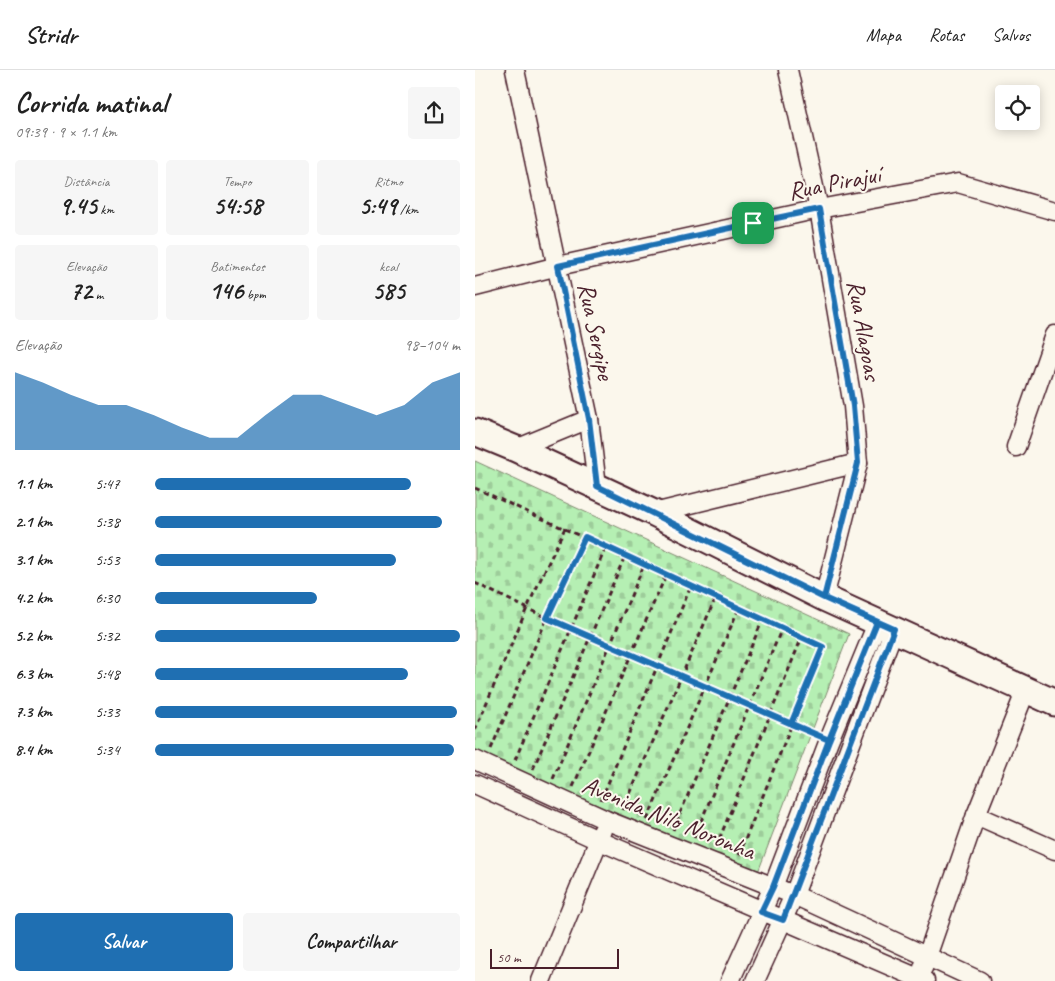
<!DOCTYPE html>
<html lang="pt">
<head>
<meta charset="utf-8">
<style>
  :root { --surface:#fff; --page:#f6f6f6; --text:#222; --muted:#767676; --line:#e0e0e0; --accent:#1f6fb2 }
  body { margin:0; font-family:Caveat,sans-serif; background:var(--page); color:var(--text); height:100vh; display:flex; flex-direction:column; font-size:19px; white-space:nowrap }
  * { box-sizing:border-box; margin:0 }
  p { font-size:16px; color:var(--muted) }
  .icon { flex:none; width:28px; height:28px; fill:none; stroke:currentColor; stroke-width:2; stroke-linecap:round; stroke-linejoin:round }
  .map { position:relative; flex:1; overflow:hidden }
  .sheet { display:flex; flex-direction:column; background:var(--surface); width:475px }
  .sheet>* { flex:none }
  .fabs { position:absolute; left:520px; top:15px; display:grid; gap:10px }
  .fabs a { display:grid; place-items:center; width:45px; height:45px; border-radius:5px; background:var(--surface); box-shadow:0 2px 12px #0003; font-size:25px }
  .scale { position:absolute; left:15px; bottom:12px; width:129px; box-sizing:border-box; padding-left:5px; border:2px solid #4a1f2b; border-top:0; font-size:14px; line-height:18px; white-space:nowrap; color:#4a1f2b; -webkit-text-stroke:4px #fbf7ec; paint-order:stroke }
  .pin { position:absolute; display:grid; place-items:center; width:42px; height:42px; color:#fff; margin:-21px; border-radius:10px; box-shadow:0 2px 8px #0006 }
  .round { display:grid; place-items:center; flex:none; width:52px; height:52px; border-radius:5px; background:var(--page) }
  .head { display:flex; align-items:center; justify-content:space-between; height:85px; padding:0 15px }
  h1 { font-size:28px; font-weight:700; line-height:38px }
  .stats { display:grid; grid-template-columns:repeat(3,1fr); gap:8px; height:85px; padding:5px 15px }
  .stats div { display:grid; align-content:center; border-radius:5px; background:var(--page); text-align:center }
  .stats b { font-size:25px; font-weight:700 }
  .stats small { font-size:14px; font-weight:400 }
  .stats p { font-size:14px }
  .chart { height:140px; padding:10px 15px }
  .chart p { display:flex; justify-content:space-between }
  .chart svg { width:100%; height:90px; margin-top:5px; fill:var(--accent); opacity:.7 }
  .button { display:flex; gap:10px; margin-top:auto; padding:10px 15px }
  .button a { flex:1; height:58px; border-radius:5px; background:var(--accent); color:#fff; font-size:20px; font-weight:700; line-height:58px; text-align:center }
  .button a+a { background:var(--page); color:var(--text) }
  ul { padding:0 15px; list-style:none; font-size:16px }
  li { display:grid; grid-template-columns:80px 60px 1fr; align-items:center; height:38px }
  li i { height:12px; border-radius:6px; background:var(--accent) }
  header { display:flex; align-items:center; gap:30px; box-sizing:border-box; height:70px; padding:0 25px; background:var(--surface); border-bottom:1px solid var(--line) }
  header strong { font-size:24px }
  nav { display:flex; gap:28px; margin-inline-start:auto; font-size:18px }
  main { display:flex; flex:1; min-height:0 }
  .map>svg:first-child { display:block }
</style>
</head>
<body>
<header>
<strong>Stridr</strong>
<nav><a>Mapa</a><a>Rotas</a><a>Salvos</a></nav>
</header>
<main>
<section class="sheet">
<div class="head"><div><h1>Corrida matinal</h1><p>09:39 · 9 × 1.1 km</p></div><a class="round"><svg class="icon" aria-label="share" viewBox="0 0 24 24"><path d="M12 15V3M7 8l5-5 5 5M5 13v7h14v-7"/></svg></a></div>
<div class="stats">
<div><p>Distância</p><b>9.45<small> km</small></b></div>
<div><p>Tempo</p><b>54:58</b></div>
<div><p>Ritmo</p><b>5:49<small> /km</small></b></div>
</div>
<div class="stats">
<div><p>Elevação</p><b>72<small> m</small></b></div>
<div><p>Batimentos</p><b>146<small> bpm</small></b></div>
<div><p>kcal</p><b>585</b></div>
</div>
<div class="chart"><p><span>Elevação</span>98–104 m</p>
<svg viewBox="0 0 160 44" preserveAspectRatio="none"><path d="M0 44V6L10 11L20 17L30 22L40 22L50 27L60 33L70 38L80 38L90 27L100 17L110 17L120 22L130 27L140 22L150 11L160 6V44z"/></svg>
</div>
<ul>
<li><b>1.1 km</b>5:47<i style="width:84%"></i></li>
<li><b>2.1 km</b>5:38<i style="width:94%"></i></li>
<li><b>3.1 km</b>5:53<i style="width:79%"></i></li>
<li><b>4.2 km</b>6:30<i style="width:53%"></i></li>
<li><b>5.2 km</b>5:32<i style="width:100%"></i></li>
<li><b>6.3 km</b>5:48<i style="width:83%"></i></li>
<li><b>7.3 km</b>5:33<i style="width:99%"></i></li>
<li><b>8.4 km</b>5:34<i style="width:98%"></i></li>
</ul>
<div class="button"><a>Salvar</a><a>Compartilhar</a></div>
</section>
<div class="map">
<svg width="580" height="911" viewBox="0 0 580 911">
  <defs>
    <pattern id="cemetery-stones" width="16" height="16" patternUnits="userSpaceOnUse" patternTransform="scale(1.25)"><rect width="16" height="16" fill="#b5efb3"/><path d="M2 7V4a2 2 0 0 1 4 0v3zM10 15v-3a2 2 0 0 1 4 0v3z" fill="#9dcc9a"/></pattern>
  </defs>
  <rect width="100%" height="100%" fill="#fbf7ec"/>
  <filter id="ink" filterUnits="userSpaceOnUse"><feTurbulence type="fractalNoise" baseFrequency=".02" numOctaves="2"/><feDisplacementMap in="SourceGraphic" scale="10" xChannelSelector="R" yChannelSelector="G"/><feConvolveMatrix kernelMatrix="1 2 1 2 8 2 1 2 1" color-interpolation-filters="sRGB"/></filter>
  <g filter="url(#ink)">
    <path fill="url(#cemetery-stones)" stroke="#80876f" d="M0 391 374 564 283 802 0 684Z"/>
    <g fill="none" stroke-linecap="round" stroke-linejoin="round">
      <g stroke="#4a1f2b" stroke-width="21">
        <g id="street">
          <path d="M40 0 114 349 122 416"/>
          <path d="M313 0 344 139 378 336 383 393 349 528"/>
          <path d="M0 217 83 196 344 139 483 113 580 141"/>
          <path d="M541 377 580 265"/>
          <path d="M41 379 114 349"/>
          <path d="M179 443 383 393"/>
          <path d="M0 690 131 750 319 825 505 911"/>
          <path d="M0 714 125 771 450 911"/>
          <path d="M501 745 580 780"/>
          <path d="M448 898 501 745 551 620"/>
          <path d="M66 911 128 760"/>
          <path d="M255 911 298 817 354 670 403 551"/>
          <path d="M280 911 319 825 419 559"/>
        </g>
      </g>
      <g stroke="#4a1f2b" stroke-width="29">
        <path id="secondary" d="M0 362 41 379 179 443 349 528 580 633"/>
      </g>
      <g stroke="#4a1f2b" stroke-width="3" stroke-dasharray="5 4" stroke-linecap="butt">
        <path d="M0 418 348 577 264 785"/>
        <path d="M0 513 72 548 156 586 207 605 230 617 340 664"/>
        <path d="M0 660 52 538 90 458"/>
        <path d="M16 679 72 548 109 467"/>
        <path d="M40 690 131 477"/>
        <path d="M58 699 150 486"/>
        <path d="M78 709 169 495"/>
        <path d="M98 717 191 505"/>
        <path d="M126 730 216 516"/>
        <path d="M148 740 241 527"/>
        <path d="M172 750 264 538"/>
        <path d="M198 760 288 549"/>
        <path d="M219 768 307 558"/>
        <path d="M241 777 327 567"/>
      </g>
      <use href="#street" stroke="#fbf7ec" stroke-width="18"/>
      <use href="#secondary" stroke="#fbf7ec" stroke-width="25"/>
    </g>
  </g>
  <g fill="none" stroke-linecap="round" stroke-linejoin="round" filter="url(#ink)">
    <g stroke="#fff" stroke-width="10">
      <path id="route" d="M278 153 344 139 378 336 383 393 349 528 402 552 354 670 72 548 110 467 348 577 316 654 354 670 298 817 286 842 308 850 419 559 349 528 122 416 114 349 83 196 278 153"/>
    </g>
    <use href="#route" stroke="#1f6fb2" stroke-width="6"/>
  </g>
  <g text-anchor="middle" stroke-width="4" stroke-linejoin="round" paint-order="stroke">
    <g font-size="25" fill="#4a1f2b" stroke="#fbf7ec">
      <text transform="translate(359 112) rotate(-11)" y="9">Rua Pirajuí</text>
      <text transform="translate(390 260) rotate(80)" y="9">Rua Alagoas</text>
      <text transform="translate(122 261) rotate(78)" y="9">Rua Sergipe</text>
      <text transform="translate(194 747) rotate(22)" y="9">Avenida Nilo Noronha</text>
    </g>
  </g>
</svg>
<div class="fabs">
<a><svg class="icon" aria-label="locate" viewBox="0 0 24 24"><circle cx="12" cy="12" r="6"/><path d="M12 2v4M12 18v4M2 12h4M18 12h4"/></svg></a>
</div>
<div class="scale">50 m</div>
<div class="pin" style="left:278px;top:153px;background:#1e9e55"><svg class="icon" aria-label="arrive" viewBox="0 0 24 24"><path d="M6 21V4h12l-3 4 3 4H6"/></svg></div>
</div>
</main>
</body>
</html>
